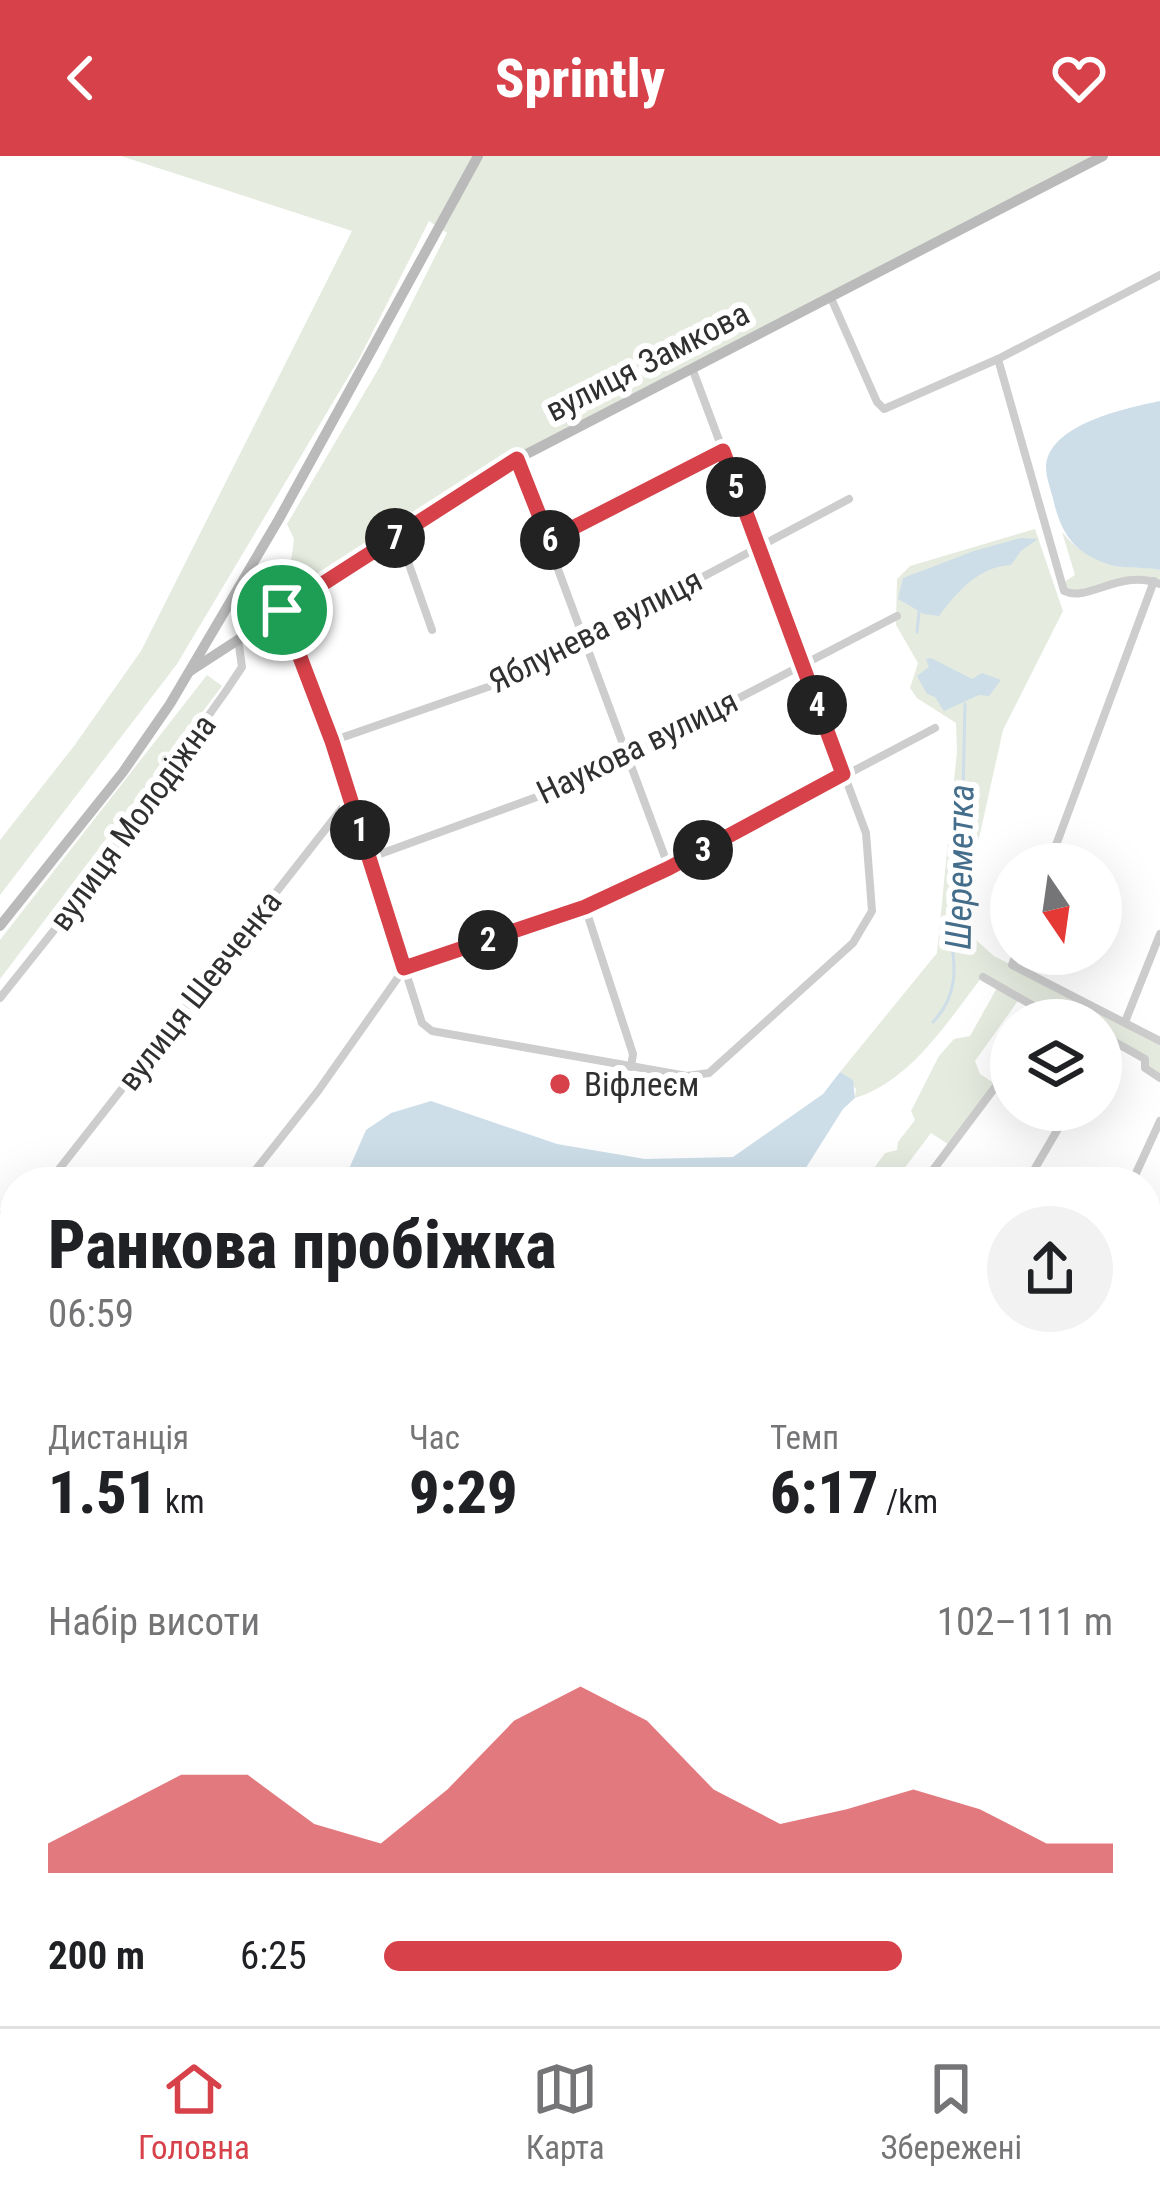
<!DOCTYPE html>
<html lang="uk">
<head>
<meta charset="utf-8">
<style>
  :root { --surface:#fff; --page:#f2f2f2; --text:#202124; --muted:#757577; --line:#e0e0e0; --accent:#d74149 }
  body { margin:0; font-family:"Roboto Condensed",sans-serif; background:var(--page); color:var(--text); height:100vh; display:flex; flex-direction:column; font-size:45px; white-space:nowrap }
  * { box-sizing:border-box; margin:0 }
  p { font-size:39px; color:var(--muted) }
  .icon { flex:none; width:66px; height:66px; fill:none; stroke:currentColor; stroke-width:2; stroke-linecap:round; stroke-linejoin:round }
  .map { position:relative; flex:1; overflow:hidden }
  .details { position:absolute; left:0px; top:1011px; width:1161px; height:861px; display:flex; flex-direction:column; background:var(--surface); border-radius:48px 48px 0 0; box-shadow:0 12px 48px #0002 }
  .details>* { flex:none }
  .needle { width:78px; rotate:167deg }
  .buttons { position:absolute; left:990px; top:687px; display:grid; gap:24px }
  .buttons a { display:grid; place-items:center; width:132px; height:132px; border-radius:50%; background:var(--surface); box-shadow:0 12px 48px #0002; font-size:60px }
  .pin { position:absolute; display:grid; place-items:center; width:102px; height:102px; color:#fff; margin:-51px; border:6px solid #fff; border-radius:50%; box-shadow:0 3px 12px #0007 }
  .km { position:absolute; width:60px; height:60px; margin:-30px; border-radius:50%; background:#222; color:#fff; font-size:33px; line-height:60px; text-align:center }
  .round { display:grid; place-items:center; flex:none; width:126px; height:126px; border-radius:63px; background:var(--page) }
  .head { display:flex; align-items:center; justify-content:space-between; height:204px; padding:0 48px }
  h1 { font-size:66px; font-weight:800; line-height:90px }
  .figures { display:grid; grid-template-columns:repeat(3,1fr); gap:18px; height:204px; padding:12px 48px }
  .figures div { display:grid; align-content:center }
  .figures b { font-size:60px; font-weight:800 }
  .figures small { font-size:33px; font-weight:400 }
  .figures p { font-size:33px }
  .chart { height:336px; padding:24px 48px }
  .chart p { display:flex; justify-content:space-between }
  .chart svg { width:100%; height:216px; margin-top:12px; fill:var(--accent); opacity:.7 }
  ul { padding:0 48px; list-style:none; font-size:39px }
  li { display:grid; grid-template-columns:192px 144px 1fr; align-items:center; height:90px }
  li i { height:30px; border-radius:15px; background:var(--accent) }
  header { display:flex; justify-content:space-between; align-items:center; height:156px; padding:0 48px; background:var(--accent); color:#fff; font-size:54px; font-weight:800 }
  .dock { display:flex; justify-content:space-around; align-items:center; height:168px; border-top:3px solid var(--line); background:var(--surface); font-size:33px; color:var(--muted) }
  .dock a { display:grid; justify-items:center; gap:6px }
  .dock .current { color:var(--accent) }
  .map>svg:first-child { display:block }
</style>
</head>
<body>
<header><svg class="icon" aria-label="back" viewBox="0 0 24 24"><path d="M15 5l-7 7 7 7"/></svg>Sprintly<svg class="icon" aria-label="heart" viewBox="0 0 24 24"><path d="M12 20l-8-8c-3-5 5-10 8-4 3-6 11-1 8 4z"/></svg></header>
<div class="map">
<svg width="1160" height="1870" viewBox="0 0 1160 1870">
  <rect width="100%" height="100%" fill="#fff"/>
  <g fill="#e5ebdf">
    <path d="M121 0H1103L517 303 296 446 287 436 294 383 287 368 379 212 447 77 429 65 360 201 177 508 0 739V684L74 590 141 495 352 75Z"/>
    <path d="M1035 373 1063 455 1003 574 974 705 976 784 994 800 1160 885V922L1145 912V902L1113 885 1101 888V864H1058L1020 842 975 905 980 918 997 929 951 990 931 977 894 1026H864L885 997 897 994 898 986 915 964 911 955 939 900 954 883 970 880 998 830 982 821C948 865 911 925 855 942L856 933 840 916 937 797 957 595 956 567 917 542 910 532 918 507 896 469 897 423 910 410Z"/>
    <path d="M1062 376C1091 412 1120 406 1160 414V428L1141 423 1076 439 1061 428 1075 419Z"/>
    <path d="M207 519 222 530 0 823V784Z"/>
  </g>
  <g fill="#cddee9">
    <path d="M1160 245V414C1142 410 1122 414 1105 407 1074 396 1062 378 1054 347 1052 336 1046 323 1046 311 1048 268 1127 252 1160 245Z"/>
    <path d="M1021 382 1038 383 1021 395 1011 409C978 411 958 435 939 460L924 458 898 443 903 422 974 395Z"/>
    <path d="M931 502 972 523 982 517 1001 524 989 540 979 539 944 555 935 541 927 538 917 520 929 511 926 503Z"/>
    <path d="M962 681 969 688 971 772 967 780 950 781 946 771 953 689Z"/>
    <path d="M840 916 853 924 855 942 843 953 797 1026H373L348 1015 366 974 391 957 431 945 557 988 645 1003 733 1001 823 938Z"/>
  </g>
  <g fill="none" stroke-linecap="round" stroke-linejoin="round">
    <g stroke="#cddee9" stroke-width="3">
      <path d="M917 476 919 456"/>
      <path d="M962 682 965 548"/>
      <path d="M933 866C957 841 957 812 950 781"/>
      <path d="M0 1394 15 1387"/>
      <path d="M0 1828 15 1841"/>
    </g>
    <g stroke="#cdcdcd" stroke-width="8">
      <path d="M831 142 877 246 884 253 998 203 1160 119"/>
      <path d="M998 203 1064 435C1088 447 1120 412 1160 428"/>
      <path d="M517 303 669 712"/>
      <path d="M399 380 432 474"/>
      <path d="M549 384 723 295"/>
      <path d="M282 454 332 585 422 867 432 875 687 920 709 917 853 787 872 755 866 677 692 212"/>
      <path d="M332 585 511 523 849 343"/>
      <path d="M369 702 575 627 897 460"/>
      <path d="M1049 708 1154 425"/>
      <path d="M585 751 633 898 631 911"/>
      <path d="M1016 798 1012 809 1160 885"/>
      <path d="M404 812 585 751 669 712 935 572"/>
      <path d="M983 821 1058 864"/>
      <path d="M0 842 67 758 226 535 242 511 238 483"/>
      <path d="M1125 866 1160 778"/>
      <path d="M1101 888 1113 885 1145 903V912L1160 922"/>
      <path d="M49 1026 350 642"/>
      <path d="M246 1026 318 935 404 813"/>
      <path d="M924 1026 1011 910"/>
      <path d="M1027 1026 1069 954"/>
      <path d="M1132 1026 1160 965"/>
      <path d="M0 1059 15 1071"/>
      <path d="M0 1089 15 1069"/>
      <path d="M1146 1202 1160 1170"/>
      <path d="M0 1258 15 1253"/>
      <path d="M1146 1448 1160 1416"/>
      <path d="M0 1471 15 1461"/>
      <path d="M0 1583 15 1532"/>
      <path d="M0 1663 15 1667"/>
      <path d="M1146 1774 1160 1743"/>
      <path d="M0 1792 15 1803"/>
      <path d="M99 1857 118 1870"/>
      <path d="M254 1857 301 1870"/>
      <path d="M684 1857 715 1870"/>
      <path d="M228 1870 232 1857"/>
      <path d="M778 1870 783 1857"/>
      <path d="M855 1870 863 1857"/>
      <path d="M965 1870 971 1857"/>
      <path d="M1099 1870 1107 1857"/>
    </g>
    <g stroke="#bababa" stroke-width="10">
      <path d="M190 515 517 303 1103 0"/>
      <path d="M0 770 123 616 170 548 279 363 478 0"/>
      <path d="M0 1612 15 1616"/>
      <path d="M796 1857 812 1870"/>
    </g>
  </g>
  <g fill="none" stroke-linecap="round" stroke-linejoin="round">
    <g stroke="#fff" stroke-width="24">
      <path id="route" d="M723 295 843 618 669 712 585 751 404 812 332 585 282 454 517 303 549 384Z"/>
    </g>
    <use href="#route" stroke="#d74149" stroke-width="15"/>
  </g>
  <circle fill="#d74149" stroke="#fff" stroke-width="4.5" cx="560" cy="928" r="12"/>
  <g text-anchor="middle" stroke-width="12" stroke-linejoin="round" paint-order="stroke">
    <g font-size="33" fill="#303030" stroke="#fff">
      <text transform="translate(647 205) rotate(-27)" y="12">вулиця Замкова</text>
      <text transform="translate(595 474) rotate(-27)" y="12">Яблунева вулиця</text>
      <text transform="translate(637 590) rotate(-26)" y="12">Наукова вулиця</text>
      <text transform="translate(132 666) rotate(-54)" y="12">вулиця Молодіжна</text>
      <text transform="translate(199 834) rotate(-52)" y="12">вулиця Шевченка</text>
    </g>
    <g font-size="33" fill="#303030" stroke="#fff" text-anchor="start">
      <text x="584" y="940">Віфлеєм</text>
    </g>
    <g font-size="36" font-style="italic" fill="#446e8b" stroke="#fff">
      <text transform="translate(959 711) rotate(-89)" y="13">Шереметка</text>
    </g>
  </g>
</svg>
<div class="buttons">
<a><svg class="needle" viewBox="-14 -14 28 28"><path d="M0-13l5 13h-10z" fill="#e53935"/><path d="M0 13l5-13h-10z" fill="#757577"/></svg></a>
<a><svg class="icon" aria-label="layers" viewBox="0 0 24 24"><path d="M12 4l9 5-9 5-9-5zM3 14l9 5 9-5"/></svg></a>
</div>
<div class="pin" style="left:282px;top:454px;background:#1e9e55"><svg class="icon" aria-label="arrive" viewBox="0 0 24 24"><path d="M6 21V4h12l-3 4 3 4H6"/></svg></div>
<b class="km" style="left:360px;top:674px">1</b>
<b class="km" style="left:488px;top:784px">2</b>
<b class="km" style="left:703px;top:694px">3</b>
<b class="km" style="left:817px;top:549px">4</b>
<b class="km" style="left:736px;top:331px">5</b>
<b class="km" style="left:550px;top:384px">6</b>
<b class="km" style="left:395px;top:382px">7</b>
<section class="details">
<div class="head"><div><h1>Ранкова пробіжка</h1><p>06:59</p></div><a class="round"><svg class="icon" aria-label="share" viewBox="0 0 24 24"><path d="M12 15V3M7 8l5-5 5 5M5 13v7h14v-7"/></svg></a></div>
<div class="figures">
<div><p>Дистанція</p><b>1.51<small> km</small></b></div>
<div><p>Час</p><b>9:29</b></div>
<div><p>Темп</p><b>6:17<small> /km</small></b></div>
</div>
<div class="chart"><p><span>Набір висоти</span>102–111 m</p>
<svg viewBox="0 0 160 44" preserveAspectRatio="none"><path d="M0 44V38L10 31L20 24L30 24L40 34L50 38L60 27L70 13L80 6L90 13L100 27L110 34L120 31L130 27L140 31L150 38L160 38V44z"/></svg>
</div>
<ul>
<li><b>200 m</b>6:25<i style="width:71%"></i></li>
</ul>
</section>
</div>
<nav class="dock">
<a class="current"><svg class="icon" aria-label="home" viewBox="0 0 24 24"><path d="M3 11l9-7 9 7M6 9v11h12V9"/></svg>Головна</a>
<a><svg class="icon" aria-label="map" viewBox="0 0 24 24"><path d="M3 6l6-2 6 2 6-2v14l-6 2-6-2-6 2zM9 4v14M15 6v14"/></svg>Карта</a>
<a><svg class="icon" aria-label="saved" viewBox="0 0 24 24"><path d="M7 4h10v16l-5-4-5 4z"/></svg>Збережені</a>
</nav>
</body>
</html>
